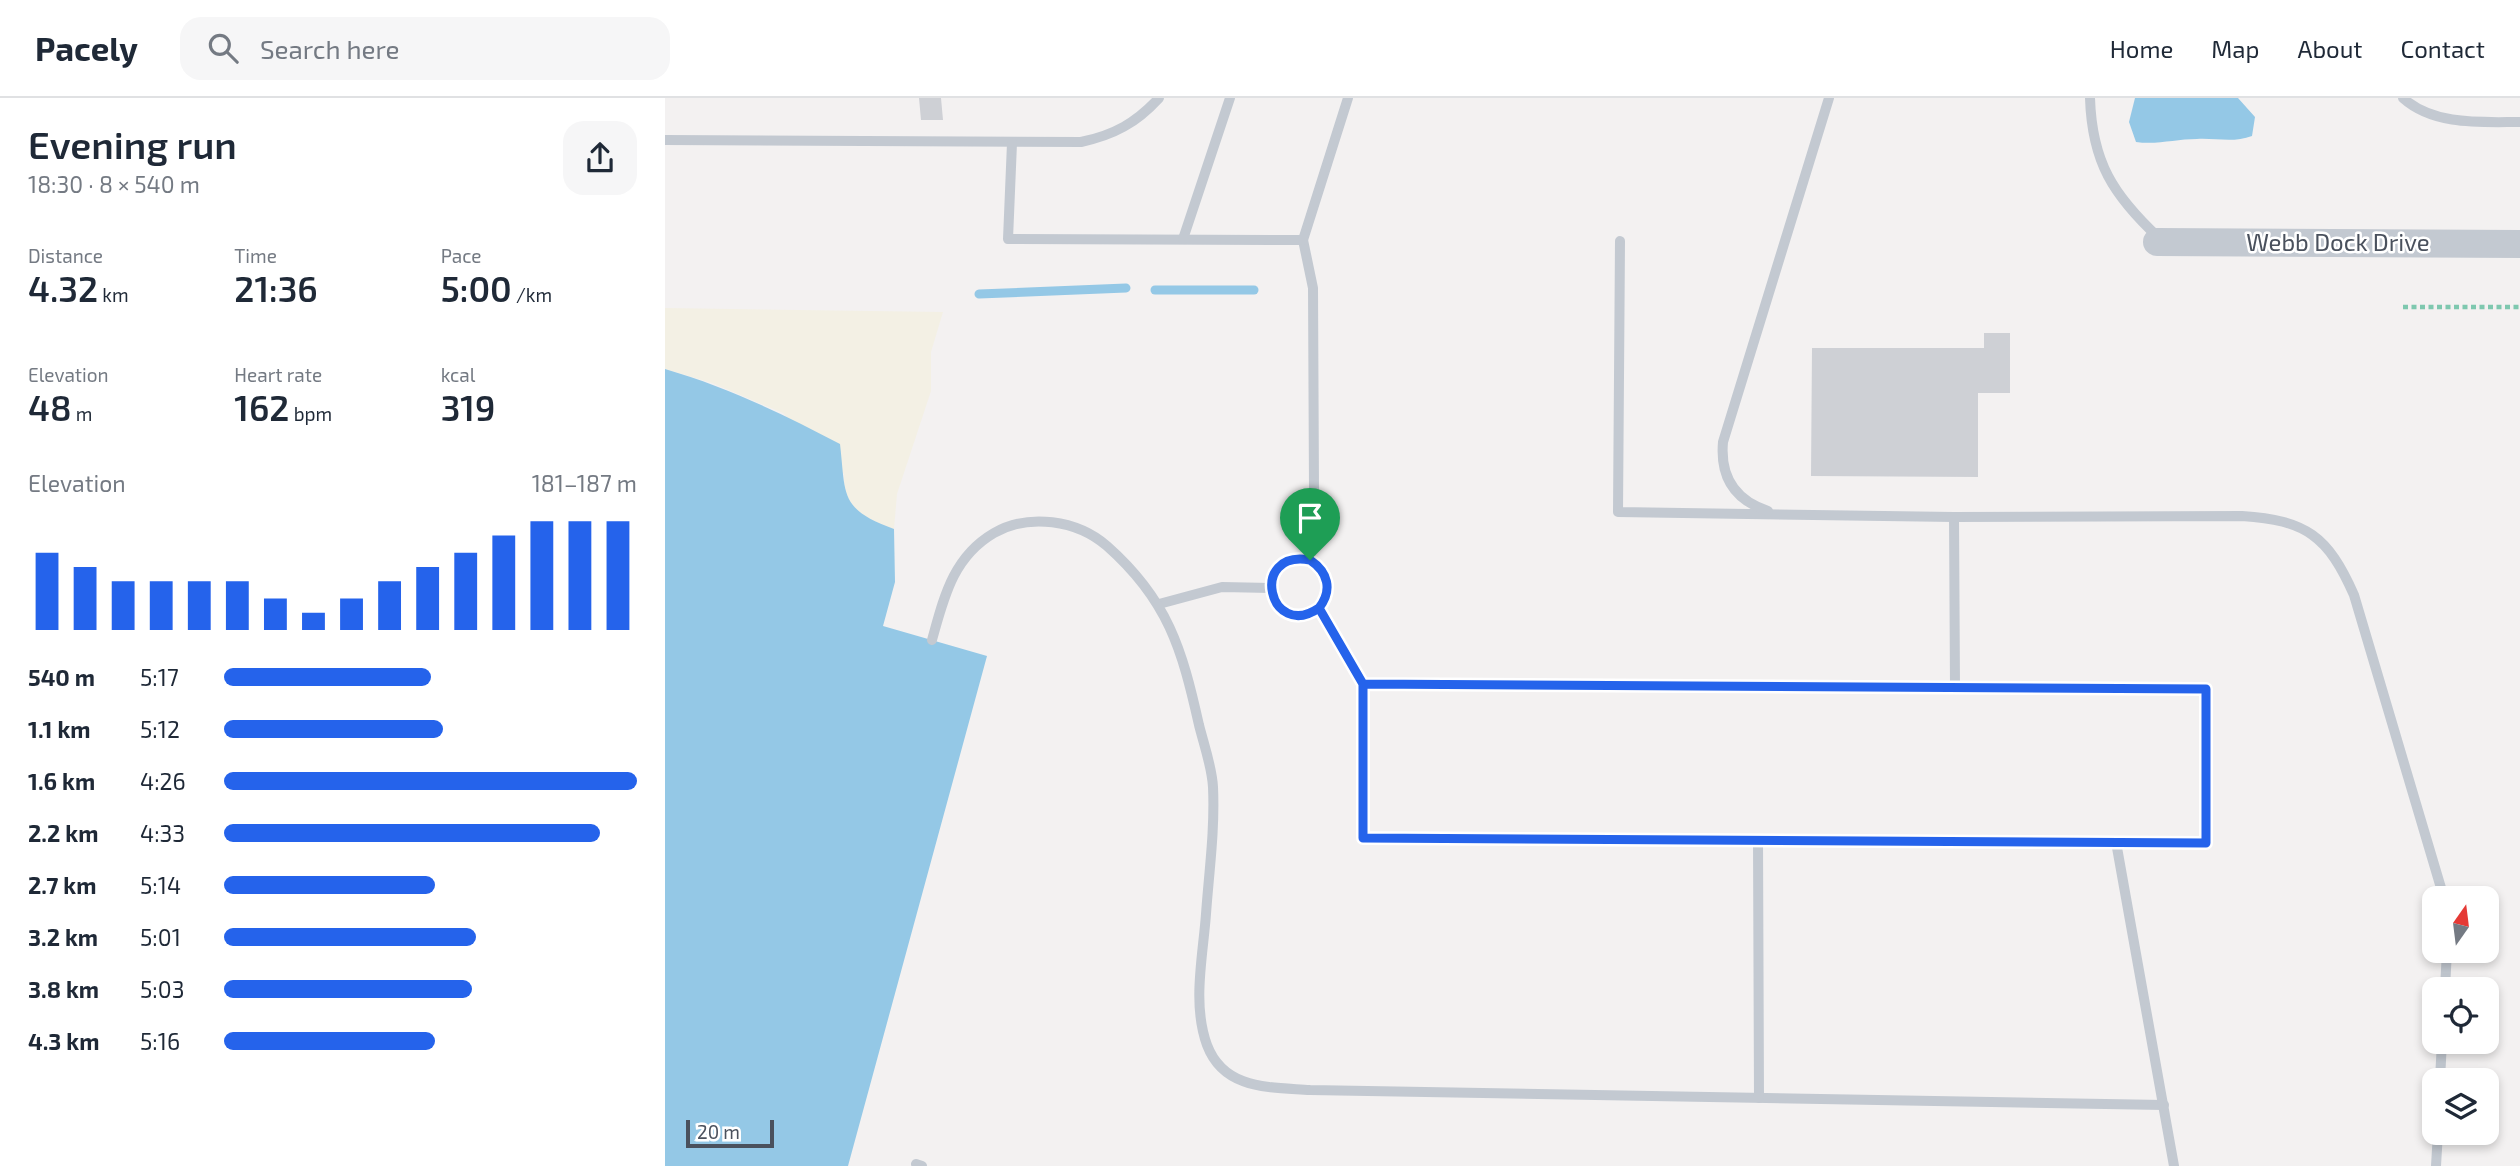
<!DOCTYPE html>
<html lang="en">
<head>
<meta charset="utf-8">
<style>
  :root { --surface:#fff; --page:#f6f6f7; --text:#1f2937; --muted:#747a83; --line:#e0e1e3; --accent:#2563eb }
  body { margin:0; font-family:"Exo 2",sans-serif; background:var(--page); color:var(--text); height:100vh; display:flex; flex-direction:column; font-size:26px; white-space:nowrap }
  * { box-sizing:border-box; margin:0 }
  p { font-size:23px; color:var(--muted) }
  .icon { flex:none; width:38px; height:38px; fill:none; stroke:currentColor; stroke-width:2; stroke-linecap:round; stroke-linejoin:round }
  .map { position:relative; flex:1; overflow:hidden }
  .sheet { display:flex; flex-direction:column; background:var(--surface); width:665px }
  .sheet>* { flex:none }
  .needle { width:46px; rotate:14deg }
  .controls { position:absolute; left:1757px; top:788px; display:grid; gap:14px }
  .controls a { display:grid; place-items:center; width:77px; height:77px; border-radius:14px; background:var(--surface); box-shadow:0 4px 10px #0003; font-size:35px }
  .scale { position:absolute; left:21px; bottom:18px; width:88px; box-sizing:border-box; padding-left:7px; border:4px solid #4a515d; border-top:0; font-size:19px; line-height:24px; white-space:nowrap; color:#4a515d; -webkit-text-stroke:5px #fff; paint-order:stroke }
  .pin { position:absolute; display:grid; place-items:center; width:60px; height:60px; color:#fff; margin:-72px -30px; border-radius:50% 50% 50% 0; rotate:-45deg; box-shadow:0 0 7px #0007 }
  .pin .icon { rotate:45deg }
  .round { display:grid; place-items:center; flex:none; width:74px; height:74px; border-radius:21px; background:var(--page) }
  .summary { display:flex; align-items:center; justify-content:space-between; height:119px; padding:0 28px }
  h1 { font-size:38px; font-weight:600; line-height:52px }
  .metrics { display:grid; grid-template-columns:repeat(3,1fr); gap:10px; height:119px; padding:7px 28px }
  .metrics div { display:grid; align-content:center }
  .metrics b { font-size:35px; font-weight:600 }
  .metrics small { font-size:19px; font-weight:400 }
  .metrics p { font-size:19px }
  .chart { height:196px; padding:14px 28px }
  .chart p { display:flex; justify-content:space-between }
  .chart svg { width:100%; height:126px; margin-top:7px; stroke:var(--accent); stroke-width:6 }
  ul { padding:0 28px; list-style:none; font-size:23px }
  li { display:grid; grid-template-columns:112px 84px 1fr; align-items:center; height:52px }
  li i { height:18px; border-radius:9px; background:var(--accent) }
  header { display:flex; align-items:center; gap:42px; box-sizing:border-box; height:98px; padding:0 35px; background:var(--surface); border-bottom:2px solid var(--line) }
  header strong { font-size:33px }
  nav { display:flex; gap:38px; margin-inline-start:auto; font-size:24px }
  .search { width:490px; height:63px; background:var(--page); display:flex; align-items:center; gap:18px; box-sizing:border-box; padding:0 24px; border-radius:21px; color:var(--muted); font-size:26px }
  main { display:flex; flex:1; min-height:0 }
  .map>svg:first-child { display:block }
</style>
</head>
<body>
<header>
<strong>Pacely</strong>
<div class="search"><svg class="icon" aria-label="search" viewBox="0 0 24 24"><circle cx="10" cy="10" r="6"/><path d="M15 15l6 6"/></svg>Search here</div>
<nav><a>Home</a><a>Map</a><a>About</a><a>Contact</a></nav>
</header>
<main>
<section class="sheet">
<div class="summary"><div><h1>Evening run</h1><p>18:30 · 8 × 540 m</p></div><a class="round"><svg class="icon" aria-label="share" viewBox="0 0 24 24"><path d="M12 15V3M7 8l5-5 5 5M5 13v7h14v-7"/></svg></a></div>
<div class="metrics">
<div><p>Distance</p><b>4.32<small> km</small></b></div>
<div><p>Time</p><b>21:36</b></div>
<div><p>Pace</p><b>5:00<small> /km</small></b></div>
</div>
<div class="metrics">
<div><p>Elevation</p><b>48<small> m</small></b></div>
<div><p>Heart rate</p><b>162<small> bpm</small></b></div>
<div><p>kcal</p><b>319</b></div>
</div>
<div class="chart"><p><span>Elevation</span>181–187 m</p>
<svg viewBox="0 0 160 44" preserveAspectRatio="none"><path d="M5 44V17M15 44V22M25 44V27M35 44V27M45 44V27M55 44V27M65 44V33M75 44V38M85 44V33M95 44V27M105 44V22M115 44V17M125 44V11M135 44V6M145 44V6M155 44V6"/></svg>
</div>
<ul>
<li><b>540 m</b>5:17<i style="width:50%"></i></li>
<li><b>1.1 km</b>5:12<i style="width:53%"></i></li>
<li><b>1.6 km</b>4:26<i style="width:100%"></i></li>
<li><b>2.2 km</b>4:33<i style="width:91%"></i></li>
<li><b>2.7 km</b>5:14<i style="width:51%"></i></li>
<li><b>3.2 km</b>5:01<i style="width:61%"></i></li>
<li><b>3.8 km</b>5:03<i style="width:60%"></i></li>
<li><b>4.3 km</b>5:16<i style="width:51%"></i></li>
</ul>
</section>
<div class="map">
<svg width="1855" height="1068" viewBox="0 0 1855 1068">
  <rect width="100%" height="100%" fill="#f3f1f1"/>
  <path fill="#f3f0e4" d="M0 210 278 214 266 254V293L232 396 229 431C199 420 178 410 179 376L118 315 47 285 0 271Z"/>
  <g fill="#94c8e6">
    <path d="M1470 0H1573L1590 19 1587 38C1569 45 1551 40 1532 41 1511 41 1492 47 1471 44L1464 24Z"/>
    <path d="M0 271C62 289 118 316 175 346 181 397 174 411 229 431L230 484 218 528 322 558 183 1068H0Z"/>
  </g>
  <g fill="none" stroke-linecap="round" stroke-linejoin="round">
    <g stroke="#94c8e6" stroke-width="9">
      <path d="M490 192H589"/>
      <path d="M314 196 461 190"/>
    </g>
  </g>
  <g fill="#ced0d5">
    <path d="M254 0H276L278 22H256Z"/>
    <path d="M1319 235H1345V295H1313V379L1146 378 1147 250H1319Z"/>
  </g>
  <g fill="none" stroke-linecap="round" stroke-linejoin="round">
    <path stroke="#7ec8af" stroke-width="4.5" stroke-dasharray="5 3.5" stroke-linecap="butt" d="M1738 209H1855"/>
    <g stroke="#c3c9d1" stroke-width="10">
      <path d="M1425 0C1427 64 1448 97 1494 140"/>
      <path d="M1738 0C1769 28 1817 24 1855 24"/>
      <path d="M0 42 416 44C449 37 471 25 494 0"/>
      <path d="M347 45 343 141 638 142 648 190 649 392 652 406 645 462"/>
      <path d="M518 141 565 0"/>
      <path d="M638 142 683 0"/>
      <path d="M955 143 953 414 1289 419 1577 418C1641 422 1663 438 1689 497L1779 800"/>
      <path d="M1103 413C1069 402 1055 378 1058 344L1164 0"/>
      <path d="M1289 419 1290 589"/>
      <circle cx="634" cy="489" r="28"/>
      <path d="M494 506 557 489 606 490"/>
      <path d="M654 510 698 586V740L1541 745V591L698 586"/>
      <path d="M267 542C279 499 288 459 329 435 364 415 412 422 442 448 503 502 517 551 534 627 539 647 547 669 548 689 550 732 544 774 541 816 538 858 527 906 542 947 559 992 604 989 645 992L1499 1007"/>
      <path d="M1093 742 1094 1000"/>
      <path d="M1451 744 1509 1068"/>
      <path d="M1780 891 1782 852"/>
      <path d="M1775 982 1777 943"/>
      <path d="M251 1066 257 1068"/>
      <path d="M1771 1068 1773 1034"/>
    </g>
    <path stroke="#c3c9d1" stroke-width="28" d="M1492 144 1855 146"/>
  </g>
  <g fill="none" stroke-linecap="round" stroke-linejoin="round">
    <g stroke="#fff" stroke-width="14">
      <path id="route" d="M645 462C583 451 604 544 654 510L698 586V740L1541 745V591L698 586 654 510C668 492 663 474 645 462"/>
    </g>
    <use href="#route" stroke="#2563eb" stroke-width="9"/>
  </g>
  <g text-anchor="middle" stroke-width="5" stroke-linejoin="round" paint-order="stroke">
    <g font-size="24" fill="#4a515d" stroke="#fff">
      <text x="1673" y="153">Webb Dock Drive</text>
    </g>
  </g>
</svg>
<div class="controls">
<a><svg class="needle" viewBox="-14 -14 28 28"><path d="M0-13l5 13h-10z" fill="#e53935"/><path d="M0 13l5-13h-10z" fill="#747a83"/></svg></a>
<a><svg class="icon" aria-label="locate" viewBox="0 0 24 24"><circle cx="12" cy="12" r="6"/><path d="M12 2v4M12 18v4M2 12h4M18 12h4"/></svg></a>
<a><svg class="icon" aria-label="layers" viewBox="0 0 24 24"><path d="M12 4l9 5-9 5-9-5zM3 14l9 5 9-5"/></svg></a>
</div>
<div class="scale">20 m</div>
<div class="pin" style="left:645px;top:462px;background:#1e9e55"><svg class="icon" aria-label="arrive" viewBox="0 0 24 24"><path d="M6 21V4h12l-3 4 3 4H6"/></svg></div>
</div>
</main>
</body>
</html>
